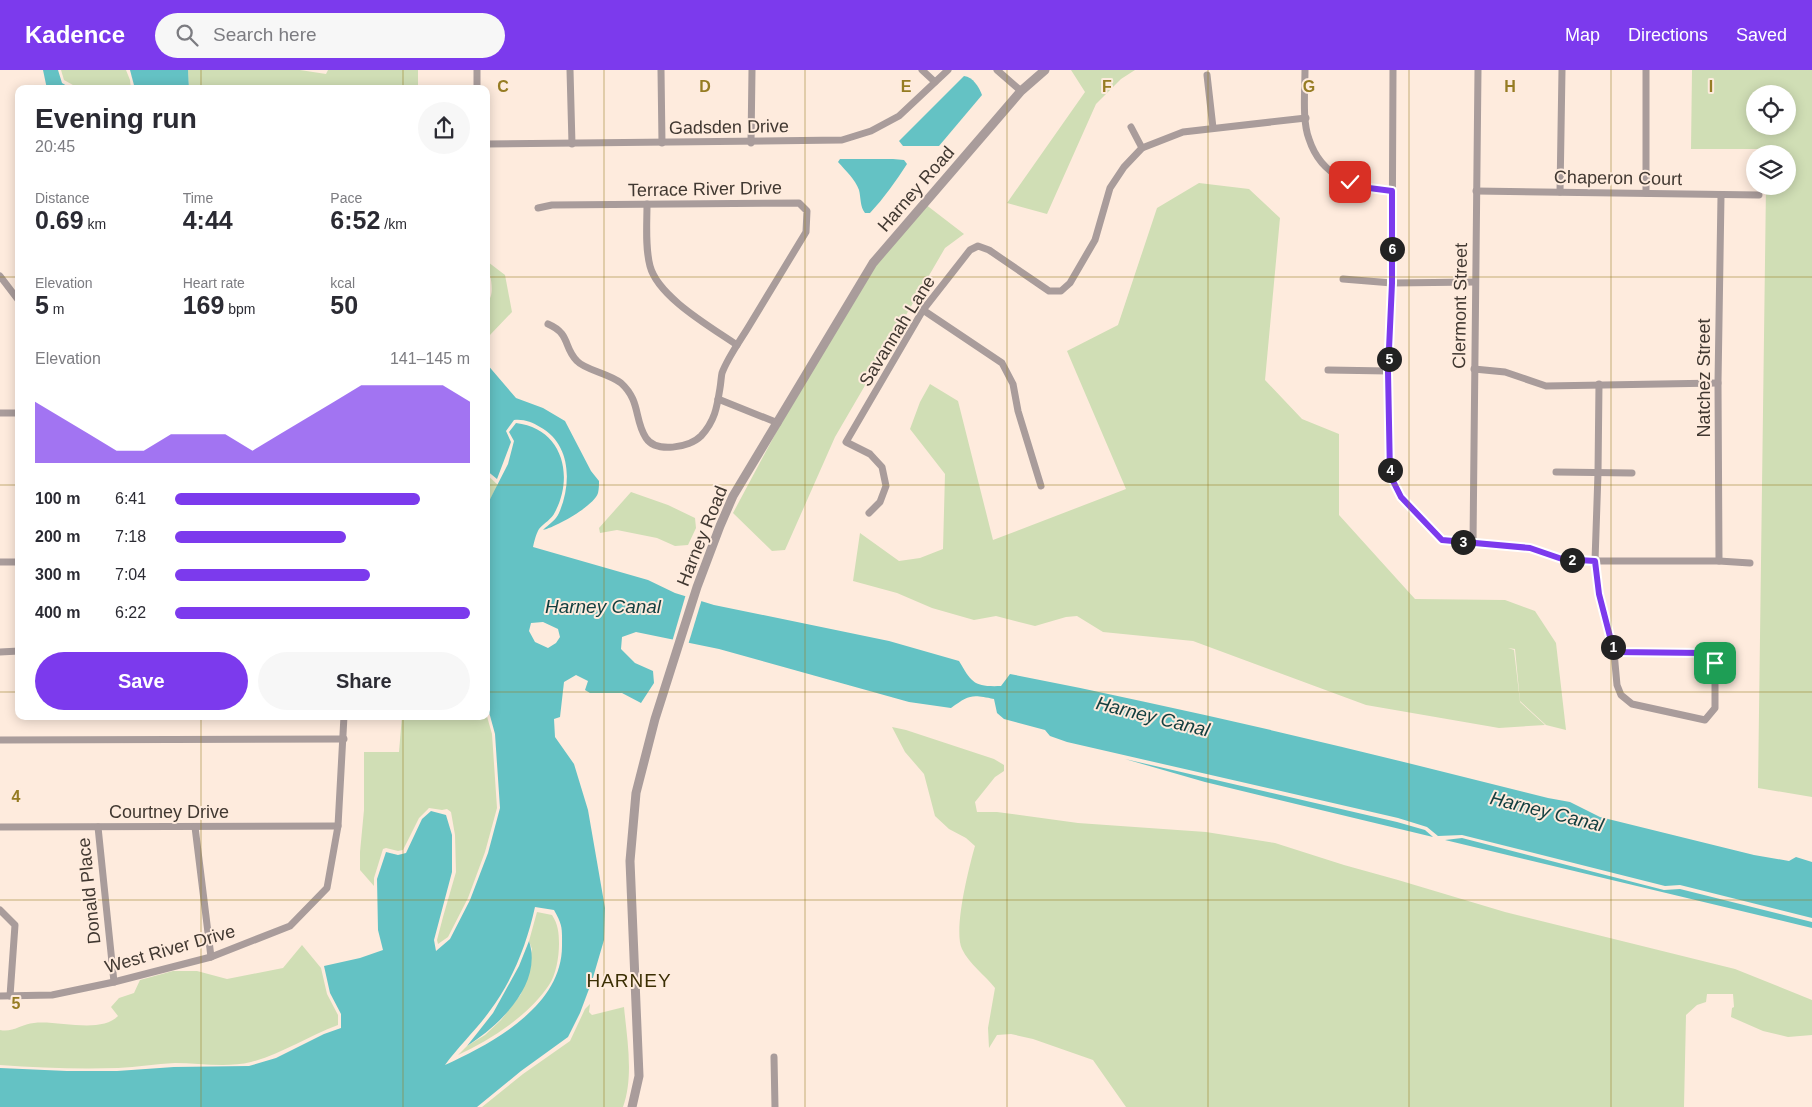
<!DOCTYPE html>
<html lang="en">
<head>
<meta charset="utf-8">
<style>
  :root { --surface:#fff; --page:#f7f7f7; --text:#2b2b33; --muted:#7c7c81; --accent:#7c3aed }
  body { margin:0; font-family:Arial,sans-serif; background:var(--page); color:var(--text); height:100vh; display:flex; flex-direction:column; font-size:19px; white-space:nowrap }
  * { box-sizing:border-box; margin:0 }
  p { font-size:16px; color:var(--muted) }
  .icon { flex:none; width:28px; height:28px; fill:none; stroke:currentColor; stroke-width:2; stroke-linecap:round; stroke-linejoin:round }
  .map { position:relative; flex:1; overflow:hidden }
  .side { position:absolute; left:15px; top:15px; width:475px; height:635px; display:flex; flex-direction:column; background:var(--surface); border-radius:10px; box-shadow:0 2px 12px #0003 }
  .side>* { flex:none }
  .buttons { position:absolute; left:1746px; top:15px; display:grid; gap:10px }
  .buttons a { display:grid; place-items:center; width:50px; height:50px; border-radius:50%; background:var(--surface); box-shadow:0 2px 12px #0003; font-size:25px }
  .pin { position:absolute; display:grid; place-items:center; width:42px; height:42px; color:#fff; margin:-21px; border-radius:10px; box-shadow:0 2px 8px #0006 }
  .km { position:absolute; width:25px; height:25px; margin:-12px; border-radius:50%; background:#222; color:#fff; font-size:14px; line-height:25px; text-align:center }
  .round { display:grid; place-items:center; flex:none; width:52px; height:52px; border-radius:26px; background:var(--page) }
  .overview { display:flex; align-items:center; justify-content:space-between; height:85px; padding:0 20px }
  h1 { font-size:28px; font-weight:700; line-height:38px }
  .stats { display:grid; grid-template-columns:repeat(3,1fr); gap:8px; height:85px; padding:5px 20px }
  .stats div { display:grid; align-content:center }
  .stats b { font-size:25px; font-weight:700 }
  .stats small { font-size:14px; font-weight:400 }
  .stats p { font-size:14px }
  .chart { height:140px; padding:10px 20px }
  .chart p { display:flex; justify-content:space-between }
  .chart svg { width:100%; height:90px; margin-top:5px; fill:var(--accent); opacity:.7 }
  .cta { display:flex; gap:10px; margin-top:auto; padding:10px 20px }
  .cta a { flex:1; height:58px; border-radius:30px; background:var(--accent); color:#fff; font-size:20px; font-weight:700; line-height:58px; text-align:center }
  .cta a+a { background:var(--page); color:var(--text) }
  ul { padding:0 20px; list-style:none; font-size:16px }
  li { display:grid; grid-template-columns:80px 60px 1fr; align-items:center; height:38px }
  li i { height:12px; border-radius:6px; background:var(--accent) }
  header { display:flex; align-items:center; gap:30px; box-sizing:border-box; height:70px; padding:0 25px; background:var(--accent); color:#fff }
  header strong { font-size:24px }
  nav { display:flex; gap:28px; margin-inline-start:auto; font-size:18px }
  .search { width:350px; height:45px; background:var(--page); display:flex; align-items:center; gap:12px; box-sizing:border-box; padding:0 18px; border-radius:28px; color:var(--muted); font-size:19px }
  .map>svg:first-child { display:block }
</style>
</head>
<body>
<header>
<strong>Kadence</strong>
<div class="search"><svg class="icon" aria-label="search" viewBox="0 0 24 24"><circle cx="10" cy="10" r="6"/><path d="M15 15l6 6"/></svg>Search here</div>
<nav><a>Map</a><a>Directions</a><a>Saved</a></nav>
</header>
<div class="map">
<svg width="1812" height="1037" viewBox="0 0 1812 1037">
  <rect width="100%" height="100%" fill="#feebdd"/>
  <g fill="#d0deb5" fill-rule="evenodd">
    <path d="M61 0H126L130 10 131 19H80L64 10Z"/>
    <path d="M188 0H300L326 4 328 0H418V19H189Z"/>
    <path d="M1071 0H1135L1121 9 1096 34 1047 144 1007 133 1085 22Z"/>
    <path d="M1692 0H1812V727L1758 718 1766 116H1788V84H1766V79H1691ZM1755 24H1788V56H1755Z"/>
    <path d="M1199 113 1249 119 1280 148 1265 310 1302 349 1339 364V445L1415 529 1505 530 1535 541 1556 573 1566 660 1546 655 1520 631 1515 579 1508 578 1514 580 1520 632 1545 655 1499 658 1366 635 1193 571 1103 562 1077 546 1066 547 1035 556 996 546 974 550 932 538 897 523 853 511 860 463 899 491 920 488 943 479 945 404 910 359 920 332 930 314 958 331 993 470 1126 419 1067 281 1118 255 1157 138Z"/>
    <path d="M925 134 964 164 945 178 835 367 785 480 772 481 733 443 786 344 866 207Z"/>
    <path d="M488 192 505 205 512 242 489 266 486 265V233C497 225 489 204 488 192Z"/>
    <path d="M486 404 498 415 486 437Z"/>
    <path d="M631 422 668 435 695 448 696 458 688 475 675 476 657 468 617 460 600 463 599 458Z"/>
    <path d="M486 643 492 664 497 738 485 782 468 828 448 867 438 874 437 870 443 847 456 802 455 765 451 742 447 739 442 740 429 738 419 748 403 780 398 781 386 778 383 779 374 808V816L360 800V782L364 740V682H399L402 646H486Z"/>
    <path d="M892 657 906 660 994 689 1004 695V701L995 707 975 732 977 742H997L1078 753 1206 762 1275 773 1344 795 1398 810 1505 842 1735 899 1812 930V965L1788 967 1763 961 1731 947 1732 938 1734 937 1733 924H1707L1706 932 1697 935 1686 945 1684 1037H1126L1093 990 1033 969 1011 964 997 965 989 978 988 958 995 918C985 905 969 894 962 879 953 860 969 797 975 776L966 768 949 759 935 746 924 704 905 682Z"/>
    <path d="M537 842 552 845C558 854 559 863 559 874 559 887 556 905 549 915 528 946 492 969 458 985L467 976 485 965 501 950 521 924 532 879 529 871Z"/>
    <path d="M302 875 321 898 327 924 338 945V955C308 966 282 984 251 992 227 998 199 993 175 993 156 994 137 997 118 998 79 999 39 998 0 995V960C12 963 22 954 34 953 57 950 101 964 118 946L111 937 119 928 134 923 140 910 173 901H197L227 909 283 898Z"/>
    <path d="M590 934 589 942 592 945 624 937C627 969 634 1006 623 1037H482L523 1004 570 971 585 939Z"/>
  </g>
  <g fill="#64c2c4" fill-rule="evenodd">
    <path d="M43 0H58L62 13 72 19H47Z"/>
    <path d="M130 0H188L189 19H135Z"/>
    <path d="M964 6C973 7 979 17 982 25L939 76H903L899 71Z"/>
    <path d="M840 89H893L904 90 907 94C896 111 884 128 870 143H865C860 137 861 128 859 120 855 109 846 101 838 92Z"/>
    <path d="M486 293 516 328 543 338 565 351 591 401 599 411C599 414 599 419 598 423 594 436 556 457 543 460 548 455 556 450 559 443 572 413 571 374 540 357 532 352 524 349 514 350L506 361 511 372 497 409 486 400Z"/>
    <path d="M516 353C561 358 575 404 555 442 552 449 544 453 539 459 536 464 534 472 533 477L648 510 675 523 714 535 889 571 959 591C972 613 974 617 1001 616L1010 604C1191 639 1370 683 1548 728L1570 732 1600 747 1754 785 1789 791 1796 787 1812 792V848L1680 815 1665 816 1462 765 1438 766 1427 757 1398 748 1067 672 1050 666 1045 660 1004 649 997 643 994 629C971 624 969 625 951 638L909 632 719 579 636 562 622 567 621 579 635 593 653 601 654 613 641 633 622 623H590L585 620 588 611 576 605 564 612 560 647 554 649 555 667 574 694 588 740 605 838 604 870 592 911 580 943 568 967 521 1001 477 1037H0V998L67 1001H117L174 997 249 996 276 988 324 964 341 958V944L330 923 324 896 360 888 383 880 378 860 377 809 386 782 398 785 406 783 422 749 431 741 446 745 452 765V802L434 870 436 881 450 869 470 830 488 783 500 738 495 664 486 631V437L508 394 514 371 509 362ZM543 552 558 559 560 567 556 573 548 578 535 572 529 561 531 553ZM535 837 554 840C563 856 562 858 562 876 562 936 493 973 445 995 458 977 476 960 489 942 512 912 527 874 535 837Z"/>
    <path d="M1125 689 1397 752 1425 760 1433 767 1205 712Z"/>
    <path d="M1462 768 1664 820 1680 819 1812 852V858L1445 770Z"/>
    <path d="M529 871C543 914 500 955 467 976L493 943 519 896Z"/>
  </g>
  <path fill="#feebdd" d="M686 524 702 529 688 575 672 572Z"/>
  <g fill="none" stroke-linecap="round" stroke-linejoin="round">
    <g stroke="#a99c9b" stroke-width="7">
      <path d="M477 0V19"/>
      <path d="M570 0 572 74"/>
      <path d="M661 0 662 73"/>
      <path d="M922 0 935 12"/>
      <path d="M997 0 1021 21"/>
      <path d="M1305 0C1305 20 1302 51 1309 69 1322 109 1355 116 1392 121"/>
      <path d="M1393 0 1392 213 1388 301 1390 405 1401 427 1442 470 1530 478 1562 489 1595 491H1719L1750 493"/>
      <path d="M1207 5 1213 58"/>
      <path d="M1131 57 1142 78"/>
      <path d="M751 73 752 0"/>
      <path d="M486 74 842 70 871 61 899 46 948 0"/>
      <path d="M1476 121 1759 125"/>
      <path d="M1560 122 1562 0"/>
      <path d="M1646 123V0"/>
      <path d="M647 134C647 154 645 177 650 196 658 227 711 257 737 275"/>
      <path d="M538 138 552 135 799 133 807 141 806 162C787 193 768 225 749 256 740 271 728 287 722 303 721 307 721 313 720 318 717 337 715 351 701 366 689 378 656 383 646 368 634 350 641 331 621 313 608 303 585 300 577 291 563 277 571 264 548 254"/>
      <path d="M0 206 19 231"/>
      <path d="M1343 209 1392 213 1475 212"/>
      <path d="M923 240 1002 293 1013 314 1018 341 1041 416"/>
      <path d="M1474 299 1505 302 1546 316 1718 313"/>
      <path d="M1328 300 1388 301"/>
      <path d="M1599 314 1598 403 1595 491 1599 524 1614 582"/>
      <path d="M718 329 778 353"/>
      <path d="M0 343H19"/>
      <path d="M1556 402 1632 403"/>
      <path d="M869 443 880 432 886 416 882 397 870 384 846 372 923 240 970 180 978 176 989 180 1049 221H1061L1070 213 1095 170 1110 118 1124 97 1142 78 1183 62 1306 48"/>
      <path d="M1473 473 1478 0"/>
      <path d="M1719 491 1718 313 1721 126"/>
      <path d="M0 492H19"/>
      <path d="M0 582 19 581"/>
      <path d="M1614 582 1704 583 1715 593V638L1705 650 1632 634 1621 625 1617 615Z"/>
      <path d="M0 670 344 669"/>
      <path d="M0 757 338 756"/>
      <path d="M98 757 114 912"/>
      <path d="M195 757 211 887"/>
      <path d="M0 840 15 855 10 926"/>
      <path d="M0 926 52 925 114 912 211 887 290 856 327 818 338 756 344 646"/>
      <path d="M774 987 775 1037"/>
    </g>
    <path stroke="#a99c9b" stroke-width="9" d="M632 1037 639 1006 630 791 636 723 655 649 697 517 720 456 733 426 873 193 1021 21 1045 0"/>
  </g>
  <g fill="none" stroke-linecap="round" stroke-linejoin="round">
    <g stroke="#fff" stroke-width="10">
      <path id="route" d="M1350 112 1369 118 1392 121V213L1388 301 1390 405 1401 427 1442 470 1530 478 1562 489 1595 491 1599 524 1614 582 1704 583 1715 593"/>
    </g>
    <use href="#route" stroke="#7c3aed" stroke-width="6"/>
  </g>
  <path fill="none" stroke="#967c23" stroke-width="1" stroke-opacity="0.55" d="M201 0V19M403 0V19M604 0V1037M805 0V1037M1007 0V1037M1208 0V1037M1409 0V1037M1611 0V1037M0 207H19M486 207H1812M0 415H19M486 415H1812M0 622H19M486 622H1812M201 646V1037M403 646V1037M0 830H1812"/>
  <g text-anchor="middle" stroke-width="4" stroke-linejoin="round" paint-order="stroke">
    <g font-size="18" fill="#413831" stroke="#feebdd">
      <text transform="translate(729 57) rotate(-1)" y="6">Gadsden Drive</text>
      <text transform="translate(1618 108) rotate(1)" y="6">Chaperon Court</text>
      <text transform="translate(705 119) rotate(-1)" y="6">Terrace River Drive</text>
      <text transform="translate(916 119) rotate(-49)" y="6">Harney Road</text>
      <text transform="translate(1460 236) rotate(-89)" y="6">Clermont Street</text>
      <text transform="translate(897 261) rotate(-58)" y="6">Savannah Lane</text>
      <text transform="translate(1704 308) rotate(-90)" y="6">Natchez Street</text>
      <text transform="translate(702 466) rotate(-68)" y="6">Harney Road</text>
      <text x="169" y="748">Courtney Drive</text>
      <text transform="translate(89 821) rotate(-96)" y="6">Donald Place</text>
      <text transform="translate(170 879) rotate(-16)" y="6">West River Drive</text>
    </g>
    <g font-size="19" font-style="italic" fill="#113e3f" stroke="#feebdd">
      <text x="603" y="543">Harney Canal</text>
      <text transform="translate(1153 646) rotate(14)" y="7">Harney Canal</text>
      <text transform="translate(1547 741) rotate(14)" y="7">Harney Canal</text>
    </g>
    <g font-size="19" letter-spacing="1" fill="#3b2f04" stroke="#feebdd">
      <text x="629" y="917">HARNEY</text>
    </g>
  </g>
  <g font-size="16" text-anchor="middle" font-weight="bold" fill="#967c23" stroke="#feebdd" stroke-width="4" stroke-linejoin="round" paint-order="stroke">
    <text x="503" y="22">C</text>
    <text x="705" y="22">D</text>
    <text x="906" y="22">E</text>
    <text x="1107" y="22">F</text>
    <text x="1309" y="22">G</text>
    <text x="1510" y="22">H</text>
    <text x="1711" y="22">I</text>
    <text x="16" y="732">4</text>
    <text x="16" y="939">5</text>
  </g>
</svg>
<div class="buttons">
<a><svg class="icon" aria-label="locate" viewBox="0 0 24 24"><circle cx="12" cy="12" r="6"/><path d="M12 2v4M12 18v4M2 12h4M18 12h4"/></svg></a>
<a><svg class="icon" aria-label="layers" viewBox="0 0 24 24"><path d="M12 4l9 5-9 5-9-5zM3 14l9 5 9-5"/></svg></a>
</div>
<div class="pin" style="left:1715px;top:593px;background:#1e9e55"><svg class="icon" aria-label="arrive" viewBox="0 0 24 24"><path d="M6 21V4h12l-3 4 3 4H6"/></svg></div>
<div class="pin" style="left:1350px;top:112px;background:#d93025"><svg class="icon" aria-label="check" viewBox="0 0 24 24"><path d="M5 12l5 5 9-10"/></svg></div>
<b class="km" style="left:1613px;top:577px">1</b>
<b class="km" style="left:1572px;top:490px">2</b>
<b class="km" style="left:1463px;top:472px">3</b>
<b class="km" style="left:1390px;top:400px">4</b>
<b class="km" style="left:1389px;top:289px">5</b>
<b class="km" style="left:1392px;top:179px">6</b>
<section class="side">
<div class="overview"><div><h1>Evening run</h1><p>20:45</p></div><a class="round"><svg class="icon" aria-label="share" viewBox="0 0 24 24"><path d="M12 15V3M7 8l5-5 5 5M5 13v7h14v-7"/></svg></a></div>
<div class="stats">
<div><p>Distance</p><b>0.69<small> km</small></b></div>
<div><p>Time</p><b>4:44</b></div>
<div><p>Pace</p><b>6:52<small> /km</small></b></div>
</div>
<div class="stats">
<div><p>Elevation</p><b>5<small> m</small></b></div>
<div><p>Heart rate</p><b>169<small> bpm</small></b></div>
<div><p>kcal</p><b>50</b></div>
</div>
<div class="chart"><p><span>Elevation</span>141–145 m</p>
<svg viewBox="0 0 160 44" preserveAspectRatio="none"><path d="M0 44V14L10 22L20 30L30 38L40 38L50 30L60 30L70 30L80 38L90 30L100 22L110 14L120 6L130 6L140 6L150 6L160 14V44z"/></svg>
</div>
<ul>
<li><b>100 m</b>6:41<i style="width:83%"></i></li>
<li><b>200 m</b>7:18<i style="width:58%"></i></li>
<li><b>300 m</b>7:04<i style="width:66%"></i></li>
<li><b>400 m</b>6:22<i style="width:100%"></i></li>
</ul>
<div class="cta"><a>Save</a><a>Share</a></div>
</section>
</div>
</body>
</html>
